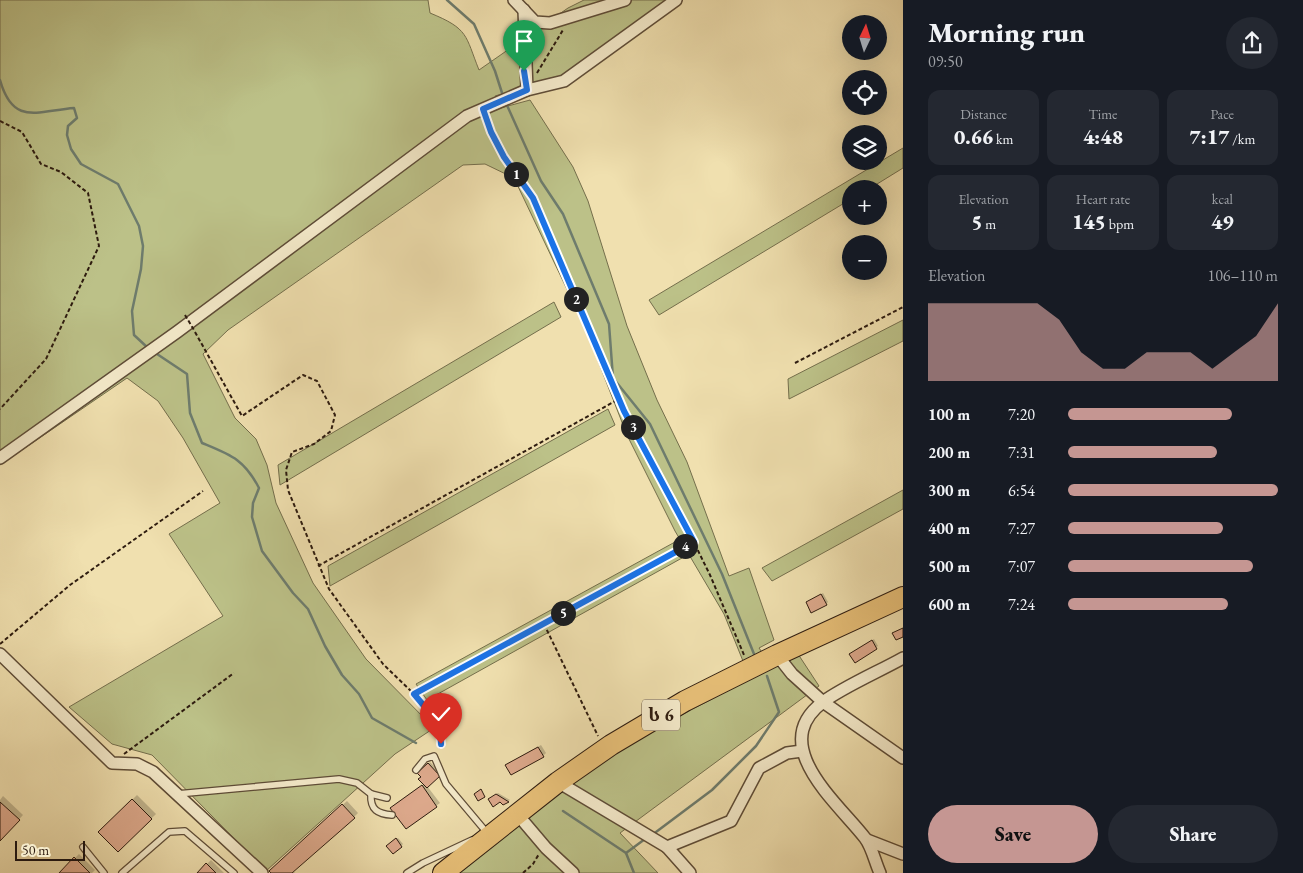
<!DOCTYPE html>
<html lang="en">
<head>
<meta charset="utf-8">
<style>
  :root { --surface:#171b24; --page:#242831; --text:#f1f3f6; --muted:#9ea1a6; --accent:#c59692 }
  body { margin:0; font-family:"EB Garamond","Noto Serif Georgian",serif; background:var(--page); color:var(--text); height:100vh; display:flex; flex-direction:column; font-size:19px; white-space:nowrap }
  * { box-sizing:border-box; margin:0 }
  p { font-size:16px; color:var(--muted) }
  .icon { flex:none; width:28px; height:28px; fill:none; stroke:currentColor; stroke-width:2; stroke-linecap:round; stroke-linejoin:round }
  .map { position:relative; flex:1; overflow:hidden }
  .side { display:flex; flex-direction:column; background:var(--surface); width:400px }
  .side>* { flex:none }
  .needle { width:32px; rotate:4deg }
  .controls { position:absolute; left:842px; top:15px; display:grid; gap:10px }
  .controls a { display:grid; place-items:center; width:45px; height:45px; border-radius:50%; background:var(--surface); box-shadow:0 5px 20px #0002; font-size:25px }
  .scale { position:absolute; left:15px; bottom:12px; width:70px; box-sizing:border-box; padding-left:5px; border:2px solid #2d1b0f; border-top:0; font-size:14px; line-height:18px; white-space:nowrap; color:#2d1b0f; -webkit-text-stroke:4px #f5ebcb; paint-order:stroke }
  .pin { position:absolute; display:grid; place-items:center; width:42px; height:42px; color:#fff; margin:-51px -21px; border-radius:50% 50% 50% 0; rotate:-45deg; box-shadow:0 0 5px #0007 }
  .pin .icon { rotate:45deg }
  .km { position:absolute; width:25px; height:25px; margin:-12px; border-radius:50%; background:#222; color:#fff; font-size:14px; line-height:25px; text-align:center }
  .round { display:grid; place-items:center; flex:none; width:52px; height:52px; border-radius:26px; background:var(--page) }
  .summary { display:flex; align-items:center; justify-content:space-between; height:85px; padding:0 25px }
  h1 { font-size:28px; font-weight:800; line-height:38px }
  .figures { display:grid; grid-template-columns:repeat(3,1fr); gap:8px; height:85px; padding:5px 25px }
  .figures div { display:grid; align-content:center; border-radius:12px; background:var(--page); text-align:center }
  .figures b { font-size:21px; font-weight:800 }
  .figures small { font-size:14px; font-weight:400 }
  .figures p { font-size:14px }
  .chart { height:140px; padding:10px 25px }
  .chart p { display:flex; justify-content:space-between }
  .chart svg { width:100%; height:90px; margin-top:5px; fill:var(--accent); opacity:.7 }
  .cta { display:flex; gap:10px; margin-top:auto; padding:10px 25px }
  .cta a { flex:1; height:58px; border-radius:30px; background:var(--accent); color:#111; font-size:20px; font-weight:800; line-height:58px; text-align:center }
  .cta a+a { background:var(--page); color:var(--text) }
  ul { padding:0 25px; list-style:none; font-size:16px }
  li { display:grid; grid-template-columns:80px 60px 1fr; align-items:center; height:38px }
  li i { height:12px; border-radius:6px; background:var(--accent) }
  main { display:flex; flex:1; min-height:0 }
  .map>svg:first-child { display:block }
</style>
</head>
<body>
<main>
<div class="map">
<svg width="903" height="873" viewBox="0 0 903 873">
  <rect width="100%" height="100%" fill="#f0e0af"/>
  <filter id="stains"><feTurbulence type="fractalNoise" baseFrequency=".004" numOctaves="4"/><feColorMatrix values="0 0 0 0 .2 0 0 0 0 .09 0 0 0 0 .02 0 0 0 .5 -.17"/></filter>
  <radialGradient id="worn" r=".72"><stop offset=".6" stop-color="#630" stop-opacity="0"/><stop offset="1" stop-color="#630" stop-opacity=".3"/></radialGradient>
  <g fill="#bcc188" stroke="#746e4c">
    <path d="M0 0H428L430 13C469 29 465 35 479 70L568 8 584 0H667L559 77 495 96 498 100 497 109 530 100 573 167 588 201 627 326 657 400 687 462 729 576 749 568 774 640 759 648 764 655 745 666 724 614 675 531 627 435 584 325 514 178 485 164 463 165 228 330 203 354 235 418 256 439 267 465 276 503 313 583 366 659 434 728 395 754 266 871 152 755 112 744 69 707 223 616 169 534 220 503 183 438 158 401 127 378 0 465Z"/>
    <path d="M903 148V168L869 189H851V199L659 315 649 300Z"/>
    <path d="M554 302 561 317 280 485 278 465Z"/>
    <path d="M903 320V341L789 399 788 379Z"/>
    <path d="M608 409 615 425 330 586 328 566Z"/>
    <path d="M903 490V509L772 581 762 568Z"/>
    <path d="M675 542 682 558 427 700 416 684Z"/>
    <path d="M798 654 819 686 620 833 658 873H458L573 779 666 723Z"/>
  </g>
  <g fill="#0003">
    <path d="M823 593 828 602 826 604 807 602Z"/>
    <path d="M874 639 878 646 855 661 853 652Z"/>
    <path d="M541 745 546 753 543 756 506 765Z"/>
    <path d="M430 762 441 773 427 786 440 803 406 828 395 805 424 784 419 773Z"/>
    <path d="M498 793 510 800 503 804 491 798Z"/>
    <path d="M137 795 156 814 118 851 100 832Z"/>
    <path d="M3 796 23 815 0 840V800Z"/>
    <path d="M347 801 358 813 354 817 293 871 295 873H273L275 867Z"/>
    <path d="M398 838 403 844 401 846 390 844Z"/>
    <path d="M79 854 95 870 92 873H60Z"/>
    <path d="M211 860 224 873H198Z"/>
  </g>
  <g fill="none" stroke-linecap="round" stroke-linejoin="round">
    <g stroke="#6e7c6d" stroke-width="2.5">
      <path d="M447 0 474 24 495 71 503 96"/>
      <path d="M0 80C13 126 37 111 74 108L77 118 68 126 67 135 71 149 81 164 118 184 139 226 143 246 141 269 132 311 134 335 148 348"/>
      <path d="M506 103 541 181 563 214 609 324 613 378 650 424 722 574 754 654"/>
      <path d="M154 352 187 374 190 413 202 443C231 455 244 459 259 488L253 503 252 517 262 551 293 593 308 609 325 646 342 675 359 694 372 718 416 743"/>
      <path d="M563 811 626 853 634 873"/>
      <path d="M652 835 712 790 756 746 779 712 767 676"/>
      <path d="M626 853 645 839"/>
    </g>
  </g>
  <g fill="#dda98c" stroke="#2d1b0f">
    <path d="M821 594 827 605 811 613 806 602Z"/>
    <path d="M903 628V637L896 640 892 633Z"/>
    <path d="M872 640 877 649 855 663 849 654Z"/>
    <path d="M538 747 544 757 511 775 505 765Z"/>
    <path d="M428 763 440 776 427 788 418 779 421 777 417 773Z"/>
    <path d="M422 785 437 807 406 829 390 808Z"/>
    <path d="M481 789 485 797 478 801 474 794Z"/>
    <path d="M496 794 509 802 503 805 500 802 493 807 488 799Z"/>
    <path d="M132 799 152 819 118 852 98 832Z"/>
    <path d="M0 802 20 820 0 841Z"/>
    <path d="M342 804 355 818 292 873H271L269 871Z"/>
    <path d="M396 838 402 847 393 854 386 846Z"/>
    <path d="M74 857 90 873H59Z"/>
    <path d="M206 863 216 873H197Z"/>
  </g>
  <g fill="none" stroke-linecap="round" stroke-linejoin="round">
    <g stroke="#5e4c37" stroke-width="8">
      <g id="lane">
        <path d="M416 770 425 759 434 756 446 784 488 834"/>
        <path d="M177 794 339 779 357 783 371 794 387 798"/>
        <path d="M371 794C370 810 378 814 392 815"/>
        <path d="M83 847 104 873"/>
        <path d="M122 873 169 832 185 831 234 873"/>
        <path d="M407 873 423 863 472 840"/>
      </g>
    </g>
    <g stroke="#5e4c37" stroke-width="14">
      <g id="street">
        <path d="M514 0 535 22 550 23 625 0"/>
        <path d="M524 10 527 90"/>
        <path d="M0 458 177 332 467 116 527 90 564 81 676 0"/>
        <path d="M0 654 112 763 137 764 153 772 262 873"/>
        <path d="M777 655 792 674 823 702 903 758"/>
        <path d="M558 782 667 847 731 821 759 768 787 753 802 751"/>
        <path d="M518 815 546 848 573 873"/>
        <path d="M867 840 903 854"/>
        <path d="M667 847 690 873"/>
        <path d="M880 873C875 862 872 847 865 838 838 803 766 745 823 702 843 687 880 671 903 658"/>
      </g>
    </g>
    <g stroke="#2d1b0f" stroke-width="22">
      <path id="highway" d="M443 873 558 782 611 745 685 701 777 655 903 597"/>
    </g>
    <g stroke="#2d1b0f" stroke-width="2" stroke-dasharray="4 2.5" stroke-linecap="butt">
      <path d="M537 73 563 30"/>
      <path d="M487 119 504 157 533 198 624 411 679 512 710 575 744 655"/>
      <path d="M0 121 22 132 41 164 61 172 88 193 99 246 46 359 0 409"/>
      <path d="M195 332 242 416 303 375 317 381 335 415 331 431 314 444 292 452 286 470 288 490 329 589 383 664 414 694 694 542"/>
      <path d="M795 363 903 307"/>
      <path d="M318 566 619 399"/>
      <path d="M544 624 598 736"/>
      <path d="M0 644 70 585 203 491"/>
      <path d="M414 695C427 710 450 729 438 750"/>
      <path d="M124 754 234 673"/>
      <path d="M523 873 533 864 539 854"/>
    </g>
    <use href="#lane" stroke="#f5ebcb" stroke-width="5.5"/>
    <use href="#street" stroke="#f5ebcb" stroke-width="11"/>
    <use href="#highway" stroke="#e8c078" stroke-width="20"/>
    <path stroke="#2d1b0f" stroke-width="2" stroke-dasharray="4 2.5" stroke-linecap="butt" d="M185 315 194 330"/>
  </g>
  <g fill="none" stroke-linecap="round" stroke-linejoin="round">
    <g stroke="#fff" stroke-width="10">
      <path id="route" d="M441 744 440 725 414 694 694 542 624 411 533 198 504 157 491 132 483 109 527 90 524 71"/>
    </g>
    <use href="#route" stroke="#1a73e8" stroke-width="6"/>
  </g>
  <g text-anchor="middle" stroke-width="5" stroke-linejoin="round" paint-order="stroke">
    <rect fill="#f5ebcb" stroke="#695947" stroke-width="1" x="642" y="699.5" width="38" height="31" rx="4"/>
    <g font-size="18" font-weight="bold" fill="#2d1b0f">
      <text x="661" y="721">ს 6</text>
    </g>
  </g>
  <rect width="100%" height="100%" filter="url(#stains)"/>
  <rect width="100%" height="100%" fill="url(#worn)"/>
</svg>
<div class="controls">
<a><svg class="needle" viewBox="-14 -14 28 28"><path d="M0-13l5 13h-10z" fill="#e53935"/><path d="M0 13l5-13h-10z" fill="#9ea1a6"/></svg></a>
<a><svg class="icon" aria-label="locate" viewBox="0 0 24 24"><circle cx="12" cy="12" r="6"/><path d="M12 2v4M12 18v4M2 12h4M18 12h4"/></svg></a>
<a><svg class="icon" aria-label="layers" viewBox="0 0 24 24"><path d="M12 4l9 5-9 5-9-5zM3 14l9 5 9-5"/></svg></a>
<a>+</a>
<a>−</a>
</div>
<div class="scale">50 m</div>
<div class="pin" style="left:524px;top:71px;background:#1e9e55"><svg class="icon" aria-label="arrive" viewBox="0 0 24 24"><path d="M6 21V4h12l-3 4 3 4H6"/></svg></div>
<div class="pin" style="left:441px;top:744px;background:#d93025"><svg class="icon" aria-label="check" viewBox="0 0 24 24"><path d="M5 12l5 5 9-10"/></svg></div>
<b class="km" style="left:516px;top:174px">1</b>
<b class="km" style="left:576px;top:299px">2</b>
<b class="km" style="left:633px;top:427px">3</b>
<b class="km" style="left:685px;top:546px">4</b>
<b class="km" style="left:563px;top:613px">5</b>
</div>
<section class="side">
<div class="summary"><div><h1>Morning run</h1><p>09:50</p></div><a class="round"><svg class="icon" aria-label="share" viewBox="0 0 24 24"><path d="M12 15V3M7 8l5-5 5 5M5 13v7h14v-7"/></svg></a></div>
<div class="figures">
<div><p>Distance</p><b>0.66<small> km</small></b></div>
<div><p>Time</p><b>4:48</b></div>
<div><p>Pace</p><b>7:17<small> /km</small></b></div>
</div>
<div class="figures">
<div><p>Elevation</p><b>5<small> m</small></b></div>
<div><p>Heart rate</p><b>145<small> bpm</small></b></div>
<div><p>kcal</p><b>49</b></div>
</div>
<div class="chart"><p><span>Elevation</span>106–110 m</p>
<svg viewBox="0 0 160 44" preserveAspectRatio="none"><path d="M0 44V6L10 6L20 6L30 6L40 6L50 6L60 14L70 30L80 38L90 38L100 30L110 30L120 30L130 38L140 30L150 22L160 6V44z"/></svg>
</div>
<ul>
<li><b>100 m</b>7:20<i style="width:78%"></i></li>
<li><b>200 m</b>7:31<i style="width:71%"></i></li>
<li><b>300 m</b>6:54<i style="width:100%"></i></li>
<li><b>400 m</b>7:27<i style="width:74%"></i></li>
<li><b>500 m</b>7:07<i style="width:88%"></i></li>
<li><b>600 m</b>7:24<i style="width:76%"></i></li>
</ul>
<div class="cta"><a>Save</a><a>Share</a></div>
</section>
</main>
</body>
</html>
